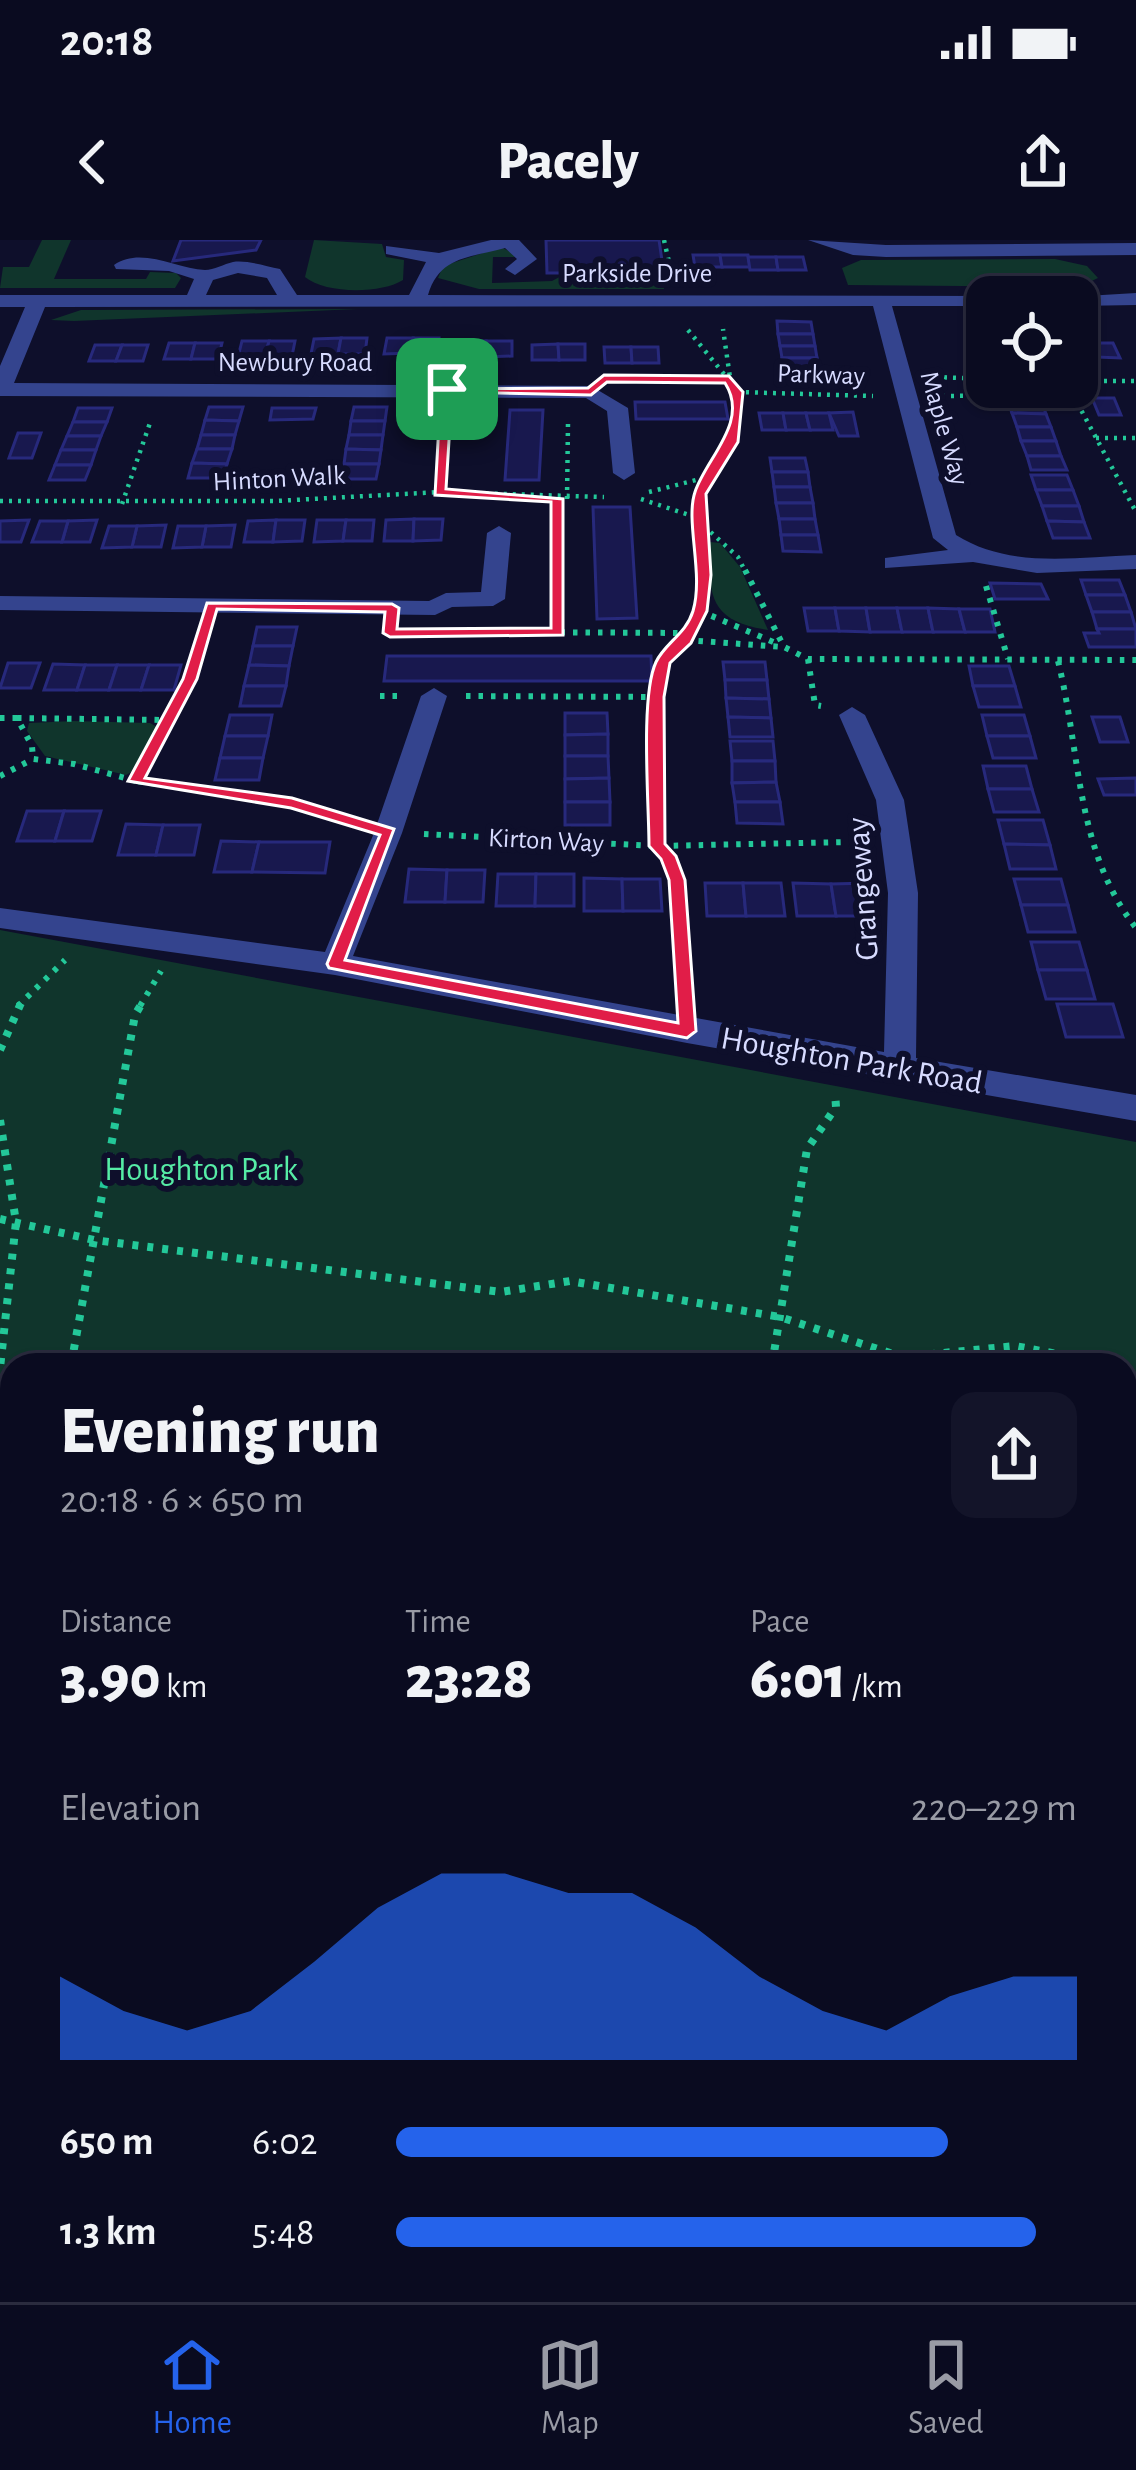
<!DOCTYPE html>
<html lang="en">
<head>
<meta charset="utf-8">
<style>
  :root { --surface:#0a0b20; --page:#131429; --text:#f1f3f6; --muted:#999ba5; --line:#2a2b3e; --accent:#2563eb }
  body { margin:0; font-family:"Alegreya Sans",sans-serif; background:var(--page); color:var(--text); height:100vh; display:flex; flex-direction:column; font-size:45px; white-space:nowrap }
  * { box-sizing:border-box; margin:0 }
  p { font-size:39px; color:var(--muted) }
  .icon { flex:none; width:66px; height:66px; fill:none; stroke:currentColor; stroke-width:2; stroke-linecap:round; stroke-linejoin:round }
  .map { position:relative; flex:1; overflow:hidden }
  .details { position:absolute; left:0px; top:1113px; width:1137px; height:951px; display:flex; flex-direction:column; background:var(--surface); border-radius:36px 36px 0 0; box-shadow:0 3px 9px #0004,0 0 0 3px var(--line) }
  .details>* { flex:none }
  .buttons { position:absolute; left:966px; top:36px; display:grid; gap:24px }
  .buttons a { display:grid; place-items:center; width:132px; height:132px; border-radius:24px; background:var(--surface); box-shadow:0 3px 9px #0004,0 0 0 3px var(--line); font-size:60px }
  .pin { position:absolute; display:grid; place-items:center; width:102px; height:102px; color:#fff; margin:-51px; border-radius:24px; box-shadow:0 6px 18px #0006 }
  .round { display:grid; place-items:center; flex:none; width:126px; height:126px; border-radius:24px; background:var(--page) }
  .overview { display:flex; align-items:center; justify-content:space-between; height:204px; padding:0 60px }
  h1 { font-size:66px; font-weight:800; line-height:90px }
  .figures { display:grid; grid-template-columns:repeat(3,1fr); gap:18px; height:204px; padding:12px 60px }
  .figures div { display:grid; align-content:center }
  .figures b { font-size:60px; font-weight:800 }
  .figures small { font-size:33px; font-weight:400 }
  .figures p { font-size:33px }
  .chart { height:336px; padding:24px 60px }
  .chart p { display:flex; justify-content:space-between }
  .chart svg { width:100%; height:216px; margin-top:12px; fill:var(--accent); opacity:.7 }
  ul { padding:0 60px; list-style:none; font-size:39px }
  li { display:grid; grid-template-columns:192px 144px 1fr; align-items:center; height:90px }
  li i { height:30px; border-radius:15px; background:var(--accent) }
  .status { display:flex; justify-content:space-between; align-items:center; height:84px; padding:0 60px; background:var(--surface); direction:ltr }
  .status svg { height:33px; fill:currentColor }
  header { display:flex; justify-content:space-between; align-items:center; height:156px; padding:0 60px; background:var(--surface); font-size:54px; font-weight:800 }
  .tab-bar { display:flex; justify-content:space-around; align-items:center; height:168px; border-top:3px solid var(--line); background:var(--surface); font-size:33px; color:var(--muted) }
  .tab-bar a { display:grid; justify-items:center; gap:6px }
  .tab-bar .on { color:var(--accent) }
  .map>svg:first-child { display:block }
</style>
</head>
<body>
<div class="status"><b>20:18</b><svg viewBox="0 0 49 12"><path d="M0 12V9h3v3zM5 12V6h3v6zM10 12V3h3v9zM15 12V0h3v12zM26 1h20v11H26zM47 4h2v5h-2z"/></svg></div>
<header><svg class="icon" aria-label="back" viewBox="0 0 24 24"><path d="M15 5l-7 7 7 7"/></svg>Pacely<svg class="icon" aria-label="share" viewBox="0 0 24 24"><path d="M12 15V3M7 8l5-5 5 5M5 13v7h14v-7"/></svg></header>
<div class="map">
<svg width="1136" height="2062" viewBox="0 0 1136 2062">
  <rect width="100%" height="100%" fill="#0e0f2b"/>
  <g fill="#10352c" fill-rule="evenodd">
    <path d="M42 0H71L54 39H146L150 32 176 33 181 38 175 48H0L3 27H29Z"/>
    <path d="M314 0 382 4 386 17 404 20 403 40C381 54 325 54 305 37Z"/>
    <path d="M501 7 520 17H493L492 43 552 41 565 34 663 42 664 49H479L438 38 443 26Z"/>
    <path d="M1055 19 1087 26 1098 38 1079 47 848 45 842 28 861 20Z"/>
    <path d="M358 69 74 81 51 80 81 70Z"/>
    <path d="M710 302 720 303 740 327 768 390C709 381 708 356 710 302Z"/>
    <path d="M74 481 150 483 159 488 137 529 126 535 45 516 27 491 29 483Z"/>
    <path d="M0 690 1136 902V2062H0ZM12 1125H1125V2052H12Z"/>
  </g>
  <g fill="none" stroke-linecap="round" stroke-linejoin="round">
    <g fill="#052f4c" fill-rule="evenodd">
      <path d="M1136 1206V1222L1125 1228V1212Z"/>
      <path d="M84 2052H112L106 2062H78Z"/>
    </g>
  </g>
  <g fill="#18184e" stroke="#27297c" stroke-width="3">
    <path d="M181 0H261L256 10 173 21Z"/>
    <path d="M546 0H659L665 41 609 33H547Z"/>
    <path d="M693 15H720L722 27H695Z"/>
    <path d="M720 15H748L750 27H722Z"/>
    <path d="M748 17H776L778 30H750Z"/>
    <path d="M776 17H803L806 30H778Z"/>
    <path d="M777 81 811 82 813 94H778Z"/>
    <path d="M778 94H813L815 106H780Z"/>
    <path d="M341 98 338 114H311L314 99Z"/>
    <path d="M341 98H367L365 114H338Z"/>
    <path d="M387 98H413L411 113 384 114Z"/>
    <path d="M413 98H439L438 113H411Z"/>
    <path d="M242 101H269L265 117H238Z"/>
    <path d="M269 101H295L292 116 265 117Z"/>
    <path d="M459 101H486L485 117H458Z"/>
    <path d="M486 101H512V116L485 117Z"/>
    <path d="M169 103H195L191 119H164Z"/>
    <path d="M195 103H222L218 119H191Z"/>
    <path d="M1090 103H1113L1120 118 1097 117Z"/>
    <path d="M558 104 559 120H532V105Z"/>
    <path d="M558 104H585V120H559Z"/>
    <path d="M95 105H122L116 121H89Z"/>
    <path d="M122 105H148L143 121H116Z"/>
    <path d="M780 106H815L817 118H782Z"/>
    <path d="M604 107H631L632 123H605Z"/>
    <path d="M631 107H658L659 123H632Z"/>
    <path d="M782 118H817L819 131 783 130Z"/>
    <path d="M783 130 819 131 820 143 785 142Z"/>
    <path d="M1092 158H1114L1121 175H1099Z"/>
    <path d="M1007 160H1041L1046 174 1012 173Z"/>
    <path d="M635 162H725L728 179H636Z"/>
    <path d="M209 167H243L239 181 205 180Z"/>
    <path d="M354 167H387L385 181H351Z"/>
    <path d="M78 168H112L107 182H73Z"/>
    <path d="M272 168H316L313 179 270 180Z"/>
    <path d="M510 170H543L539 240H505Z"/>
    <path d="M853 172 858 196H839L829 173Z"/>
    <path d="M759 173H783L786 190H762Z"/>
    <path d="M783 173H806L810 190H786Z"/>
    <path d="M806 173H829L833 190H810Z"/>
    <path d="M1012 173 1046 174 1051 187H1017Z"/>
    <path d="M205 180 239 181 235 195H201Z"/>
    <path d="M351 181H385L383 195H349Z"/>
    <path d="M73 182H107L101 196H67Z"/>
    <path d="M1017 187H1051L1056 201H1021Z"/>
    <path d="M18 193H41L32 218H9Z"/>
    <path d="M201 195H235L232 209H197Z"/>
    <path d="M349 195H383L381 210 346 209Z"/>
    <path d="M67 196H101L96 210H61Z"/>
    <path d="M1021 201H1056L1061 216H1027Z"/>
    <path d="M197 209H232L227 224 192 223Z"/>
    <path d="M346 209 381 210 379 224H344Z"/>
    <path d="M61 210H96L91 225H55Z"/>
    <path d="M1027 216H1061L1067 230H1031Z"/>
    <path d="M770 218H805L808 232H772Z"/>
    <path d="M192 223 227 224 223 238H188Z"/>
    <path d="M344 224H379L376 239H341Z"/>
    <path d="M55 225H91L85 240H49Z"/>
    <path d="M772 232H808L810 247H774Z"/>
    <path d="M1031 235H1067L1073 250H1036Z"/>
    <path d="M774 247H810L813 263H776Z"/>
    <path d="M1036 250H1073L1079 266H1042Z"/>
    <path d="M776 263H813L815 279H779Z"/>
    <path d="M1042 266H1079L1084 282 1047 281Z"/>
    <path d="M593 267H630L637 378 597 379Z"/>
    <path d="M414 279 413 301H384L386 280Z"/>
    <path d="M414 279H443L441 300 413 301Z"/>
    <path d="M779 279H815L818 295H781Z"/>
    <path d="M29 280 21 302H0V281Z"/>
    <path d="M97 280 90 302H62L68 281Z"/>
    <path d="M276 280 273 302H244L248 281Z"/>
    <path d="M276 280H305L302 301 273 302Z"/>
    <path d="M317 280H346L343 301 314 302Z"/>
    <path d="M346 280H374L372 301H343Z"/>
    <path d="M40 281H68L62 302H32Z"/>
    <path d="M1047 281 1084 282 1090 298H1053Z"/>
    <path d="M166 285 161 307H132L137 286Z"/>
    <path d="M235 285 231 307H202L206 286Z"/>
    <path d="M109 286H137L132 307 102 308Z"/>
    <path d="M178 286H206L202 307 173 308Z"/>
    <path d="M781 295H818L821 312 783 311Z"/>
    <path d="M1081 340H1119L1125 355H1086Z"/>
    <path d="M990 343 1041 344 1048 359H995Z"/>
    <path d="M1086 355H1125L1131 372H1092Z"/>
    <path d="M804 368H835L839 391H808Z"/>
    <path d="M835 368H866L870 392 839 391Z"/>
    <path d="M866 368H897L902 392H870Z"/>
    <path d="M897 368H928L933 392H902Z"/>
    <path d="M928 368 959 369 965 392H933Z"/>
    <path d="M959 369H990L995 392H965Z"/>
    <path d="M1092 372H1131L1136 389H1097Z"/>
    <path d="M257 387H297L293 406H253Z"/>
    <path d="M1097 389H1136V407H1089L1084 393H1099Z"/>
    <path d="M253 406H293L289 426 249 425Z"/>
    <path d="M387 416H651L652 441H384Z"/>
    <path d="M723 422H765L767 440H725Z"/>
    <path d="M8 423H40L31 448H0Z"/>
    <path d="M53 424 85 425 77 450H44Z"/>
    <path d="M85 425H117L109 450H77Z"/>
    <path d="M117 425H149L141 450H109Z"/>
    <path d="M149 425H181L174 450H141Z"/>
    <path d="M249 425 289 426 286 446H244Z"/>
    <path d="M969 426H1009L1015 446H973Z"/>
    <path d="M725 440H767L769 459 726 458Z"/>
    <path d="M244 446H286L281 466H240Z"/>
    <path d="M973 446H1015L1021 467H979Z"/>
    <path d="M726 458 769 459 771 478 728 477Z"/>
    <path d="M565 473H607L608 494 565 495Z"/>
    <path d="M230 475H272L268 496H225Z"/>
    <path d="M982 475H1024L1030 496H987Z"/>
    <path d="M728 477 771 478 773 497H730Z"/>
    <path d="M1092 477H1120L1128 502H1100Z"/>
    <path d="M608 494V516H565V495Z"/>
    <path d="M225 496H268L263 518H220Z"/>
    <path d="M987 496H1030L1036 518H993Z"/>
    <path d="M730 501H773L775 521H732Z"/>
    <path d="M565 516H608L609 538 565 539Z"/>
    <path d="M220 518H263L259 540H215Z"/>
    <path d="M732 521H775L776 542 732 543Z"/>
    <path d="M983 526H1026L1032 549H988Z"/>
    <path d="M609 538 610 562H565V539Z"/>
    <path d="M1136 538V555H1104L1098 539Z"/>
    <path d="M776 542 780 562H735L732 543Z"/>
    <path d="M988 549H1032L1039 572H994Z"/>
    <rect x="565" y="562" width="45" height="23"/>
    <path d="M735 562H780L783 584 737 583Z"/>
    <path d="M27 571H64L55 601H17Z"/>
    <path d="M64 571H101L92 601H55Z"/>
    <path d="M998 580H1043L1050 605 1004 604Z"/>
    <path d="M126 584 163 585 156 615H118Z"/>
    <path d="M163 585H200L194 615H156Z"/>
    <path d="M221 601 259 602 252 632H214Z"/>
    <path d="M259 602H330L325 633 252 632Z"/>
    <path d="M1004 604 1050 605 1056 629H1010Z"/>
    <path d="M409 629 447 630 445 662H405Z"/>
    <path d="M447 630H485L483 662H445Z"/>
    <path d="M498 634H536L535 666H496Z"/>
    <path d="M536 634H574V666H535Z"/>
    <path d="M584 638 622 639 623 671H584Z"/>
    <path d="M622 639H660L662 671H623Z"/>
    <path d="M1014 639H1061L1068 665H1021Z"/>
    <path d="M705 643H743L746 676H707Z"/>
    <path d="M743 643H781L785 676H746Z"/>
    <path d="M793 643 831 644 836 676H797Z"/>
    <path d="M870 643 875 676H836L831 644Z"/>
    <path d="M1021 665H1068L1075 692H1028Z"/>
    <path d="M1031 702H1079L1087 730H1038Z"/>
    <path d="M1038 730H1087L1095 759H1046Z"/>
    <path d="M1057 764H1113L1123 797H1066Z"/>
  </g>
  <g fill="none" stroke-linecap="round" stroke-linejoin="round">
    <g stroke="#23c899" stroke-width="4.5" stroke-dasharray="3 6" stroke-linecap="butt">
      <path d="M664 0 671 31"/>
      <path d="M688 90 728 139"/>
      <path d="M935 137 987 139"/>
      <path d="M628 139 727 140"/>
      <path d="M1077 141H1136"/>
      <path d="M737 152 873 156"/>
      <path d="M1073 155 1136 272"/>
      <path d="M942 156 1073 155 1085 142"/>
      <path d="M1096 198H1136"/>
      <path d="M439 252 444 182"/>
      <path d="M649 252 708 237"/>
      <path d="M557 258 558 333"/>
      <path d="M567 259 568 183"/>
      <path d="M641 259 701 279"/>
      <path d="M0 261H276L439 252 604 257"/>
      <path d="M122 264 151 180"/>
      <path d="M704 286 738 317 746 333"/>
      <path d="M705 333 701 253 730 205 736 179 723 89"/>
    </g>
    <g stroke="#23c899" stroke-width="6" stroke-dasharray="4.5 8" stroke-linecap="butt">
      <path d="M558 330V392"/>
      <path d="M745 330 784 407 808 419 1136 420"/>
      <path d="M986 346 1008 419"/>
      <path d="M700 371 778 404"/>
      <path d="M498 392 687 393"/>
      <path d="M203 396 189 439 136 541 292 563 351 581"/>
      <path d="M686 400 783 407"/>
      <path d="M808 419 815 465 821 466"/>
      <path d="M1058 421C1081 513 1075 610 1136 688"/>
      <path d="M380 456H397"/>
      <path d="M466 456 657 457"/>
      <path d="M0 478H17L32 506 33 519 74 524 136 541"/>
      <path d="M17 478 168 480"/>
      <path d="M0 536 33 519"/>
      <path d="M424 594 657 606 848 602"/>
      <path d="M685 754C683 703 690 648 657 606 656 552 642 482 662 430 678 387 705 386 705 330"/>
      <path d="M18 766 65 720"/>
      <path d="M140 766 161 731"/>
    </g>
    <g stroke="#23c899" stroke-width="8" stroke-dasharray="6 9" stroke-linecap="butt">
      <path d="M0 810 21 763"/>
      <path d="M0 880 16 982 0 1128"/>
      <path d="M0 979 94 1000 501 1052 570 1041 780 1077 902 1117 1015 1106 1115 1125"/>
      <path d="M71 1125 135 775 142 763"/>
      <path d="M772 1125 807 909 836 867 835 852"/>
      <path d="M1125 1142 1136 1133"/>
    </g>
    <g stroke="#23c899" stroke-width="10" stroke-dasharray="8 12" stroke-linecap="butt">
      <path d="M1125 1385 1136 1375"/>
      <path d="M0 1519 12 1452"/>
      <path d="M1125 1892 1136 1897"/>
      <path d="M0 2047 12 2037"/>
      <path d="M341 2062 353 2052"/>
    </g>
    <g fill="#34448e" fill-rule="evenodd">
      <path d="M491 0H519L537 19 515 35 505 29 517 19 505 8C471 18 440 15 428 55L994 56 987 57V66H892L956 295C1010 329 1075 317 1136 315V329L1037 333 973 322 885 328V318L948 310 933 298 873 66 45 67 14 143 591 146 628 168 635 233 624 240 613 233 607 171 586 158 0 156V126L25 67H0V55H187L194 39 169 31 116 29 114 25C141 6 177 29 205 30 214 30 224 24 233 22 247 20 265 26 280 29L297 55H409L426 22 386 14V6L439 13ZM238 33 267 38 277 55H206L213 40Z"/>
      <path d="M808 0 886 5 1136 3V15L886 17 853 15Z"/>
      <path d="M1136 53V65L1077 66V57H1069Z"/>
      <path d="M499 286 511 293 505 359 493 366 452 367 435 375 0 370V356L429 361 446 353 481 352 487 293Z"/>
      <path d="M434 448 447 456 402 593 353 716 884 812 888 653 876 560 839 475 852 467 865 475 904 560 918 653 916 818 1136 855V881L687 803 335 735 0 688V668L325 712 374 593 421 456Z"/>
    </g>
  </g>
  <path fill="#e11d48" stroke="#fff" stroke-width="3" fill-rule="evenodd" d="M604 135 729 136 743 152 738 202 706 254 711 335 707 371 691 403 670 423 664 457 665 604 676 616 685 640 696 791 687 798 329 728 327 724 380 595 291 568 128 541 183 439 207 363 392 364 399 368 397 389 551 388V262L435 255 441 149 588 148ZM607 142 725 143C750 182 706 218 695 252 685 281 704 334 693 371 686 394 665 403 656 422 640 456 649 564 649 606L661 619 669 640 678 783 345 720 394 589 292 558 145 538 197 439 217 369 385 372 383 393 390 397 563 395V259L446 249 452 152 591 155Z"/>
  <g text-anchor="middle" stroke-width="12" stroke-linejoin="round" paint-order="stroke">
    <g font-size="27" fill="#d7dbff" stroke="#0e0f2b">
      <text x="637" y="42">Parkside Drive</text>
      <text x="295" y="131">Newbury Road</text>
      <text transform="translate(821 134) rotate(2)" y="9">Parkway</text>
      <text transform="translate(945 188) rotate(74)" y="9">Maple Way</text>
      <text transform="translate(279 238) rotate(-3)" y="9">Hinton Walk</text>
      <text transform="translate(546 600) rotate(3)" y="9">Kirton Way</text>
    </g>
    <g font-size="33" fill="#d7dbff" stroke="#0e0f2b">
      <text transform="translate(861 649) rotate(-94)" y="12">Grangeway</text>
      <text transform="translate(852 819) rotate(10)" y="12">Houghton Park Road</text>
    </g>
    <g font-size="33" fill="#56eca6" stroke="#0e0f2b">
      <text x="201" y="940">Houghton Park</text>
    </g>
  </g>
</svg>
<div class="buttons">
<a><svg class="icon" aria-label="locate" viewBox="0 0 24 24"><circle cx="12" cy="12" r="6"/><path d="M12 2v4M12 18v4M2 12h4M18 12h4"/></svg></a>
</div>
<div class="pin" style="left:447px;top:149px;background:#1e9e55"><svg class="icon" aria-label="arrive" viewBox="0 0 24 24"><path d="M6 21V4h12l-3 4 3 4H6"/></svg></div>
<section class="details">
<div class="overview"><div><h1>Evening run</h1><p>20:18 · 6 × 650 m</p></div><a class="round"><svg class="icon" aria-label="share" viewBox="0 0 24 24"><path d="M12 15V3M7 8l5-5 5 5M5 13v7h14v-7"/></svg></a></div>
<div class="figures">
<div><p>Distance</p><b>3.90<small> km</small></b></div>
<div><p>Time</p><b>23:28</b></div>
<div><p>Pace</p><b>6:01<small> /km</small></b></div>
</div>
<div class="chart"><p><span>Elevation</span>220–229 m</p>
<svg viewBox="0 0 160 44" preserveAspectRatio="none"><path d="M0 44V27L10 34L20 38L30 34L40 24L50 13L60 6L70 6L80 10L90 10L100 17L110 27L120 34L130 38L140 31L150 27L160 27V44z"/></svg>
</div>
<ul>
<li><b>650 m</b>6:02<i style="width:81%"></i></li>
<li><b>1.3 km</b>5:48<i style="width:94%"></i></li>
</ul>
</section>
</div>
<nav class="tab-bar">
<a class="on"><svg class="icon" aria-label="home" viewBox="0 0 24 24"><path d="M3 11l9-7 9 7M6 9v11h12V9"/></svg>Home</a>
<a><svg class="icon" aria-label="map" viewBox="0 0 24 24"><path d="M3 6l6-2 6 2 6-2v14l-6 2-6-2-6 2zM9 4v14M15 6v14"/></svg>Map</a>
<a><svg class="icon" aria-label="saved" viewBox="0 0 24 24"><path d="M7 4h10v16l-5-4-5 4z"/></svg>Saved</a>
</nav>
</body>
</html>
